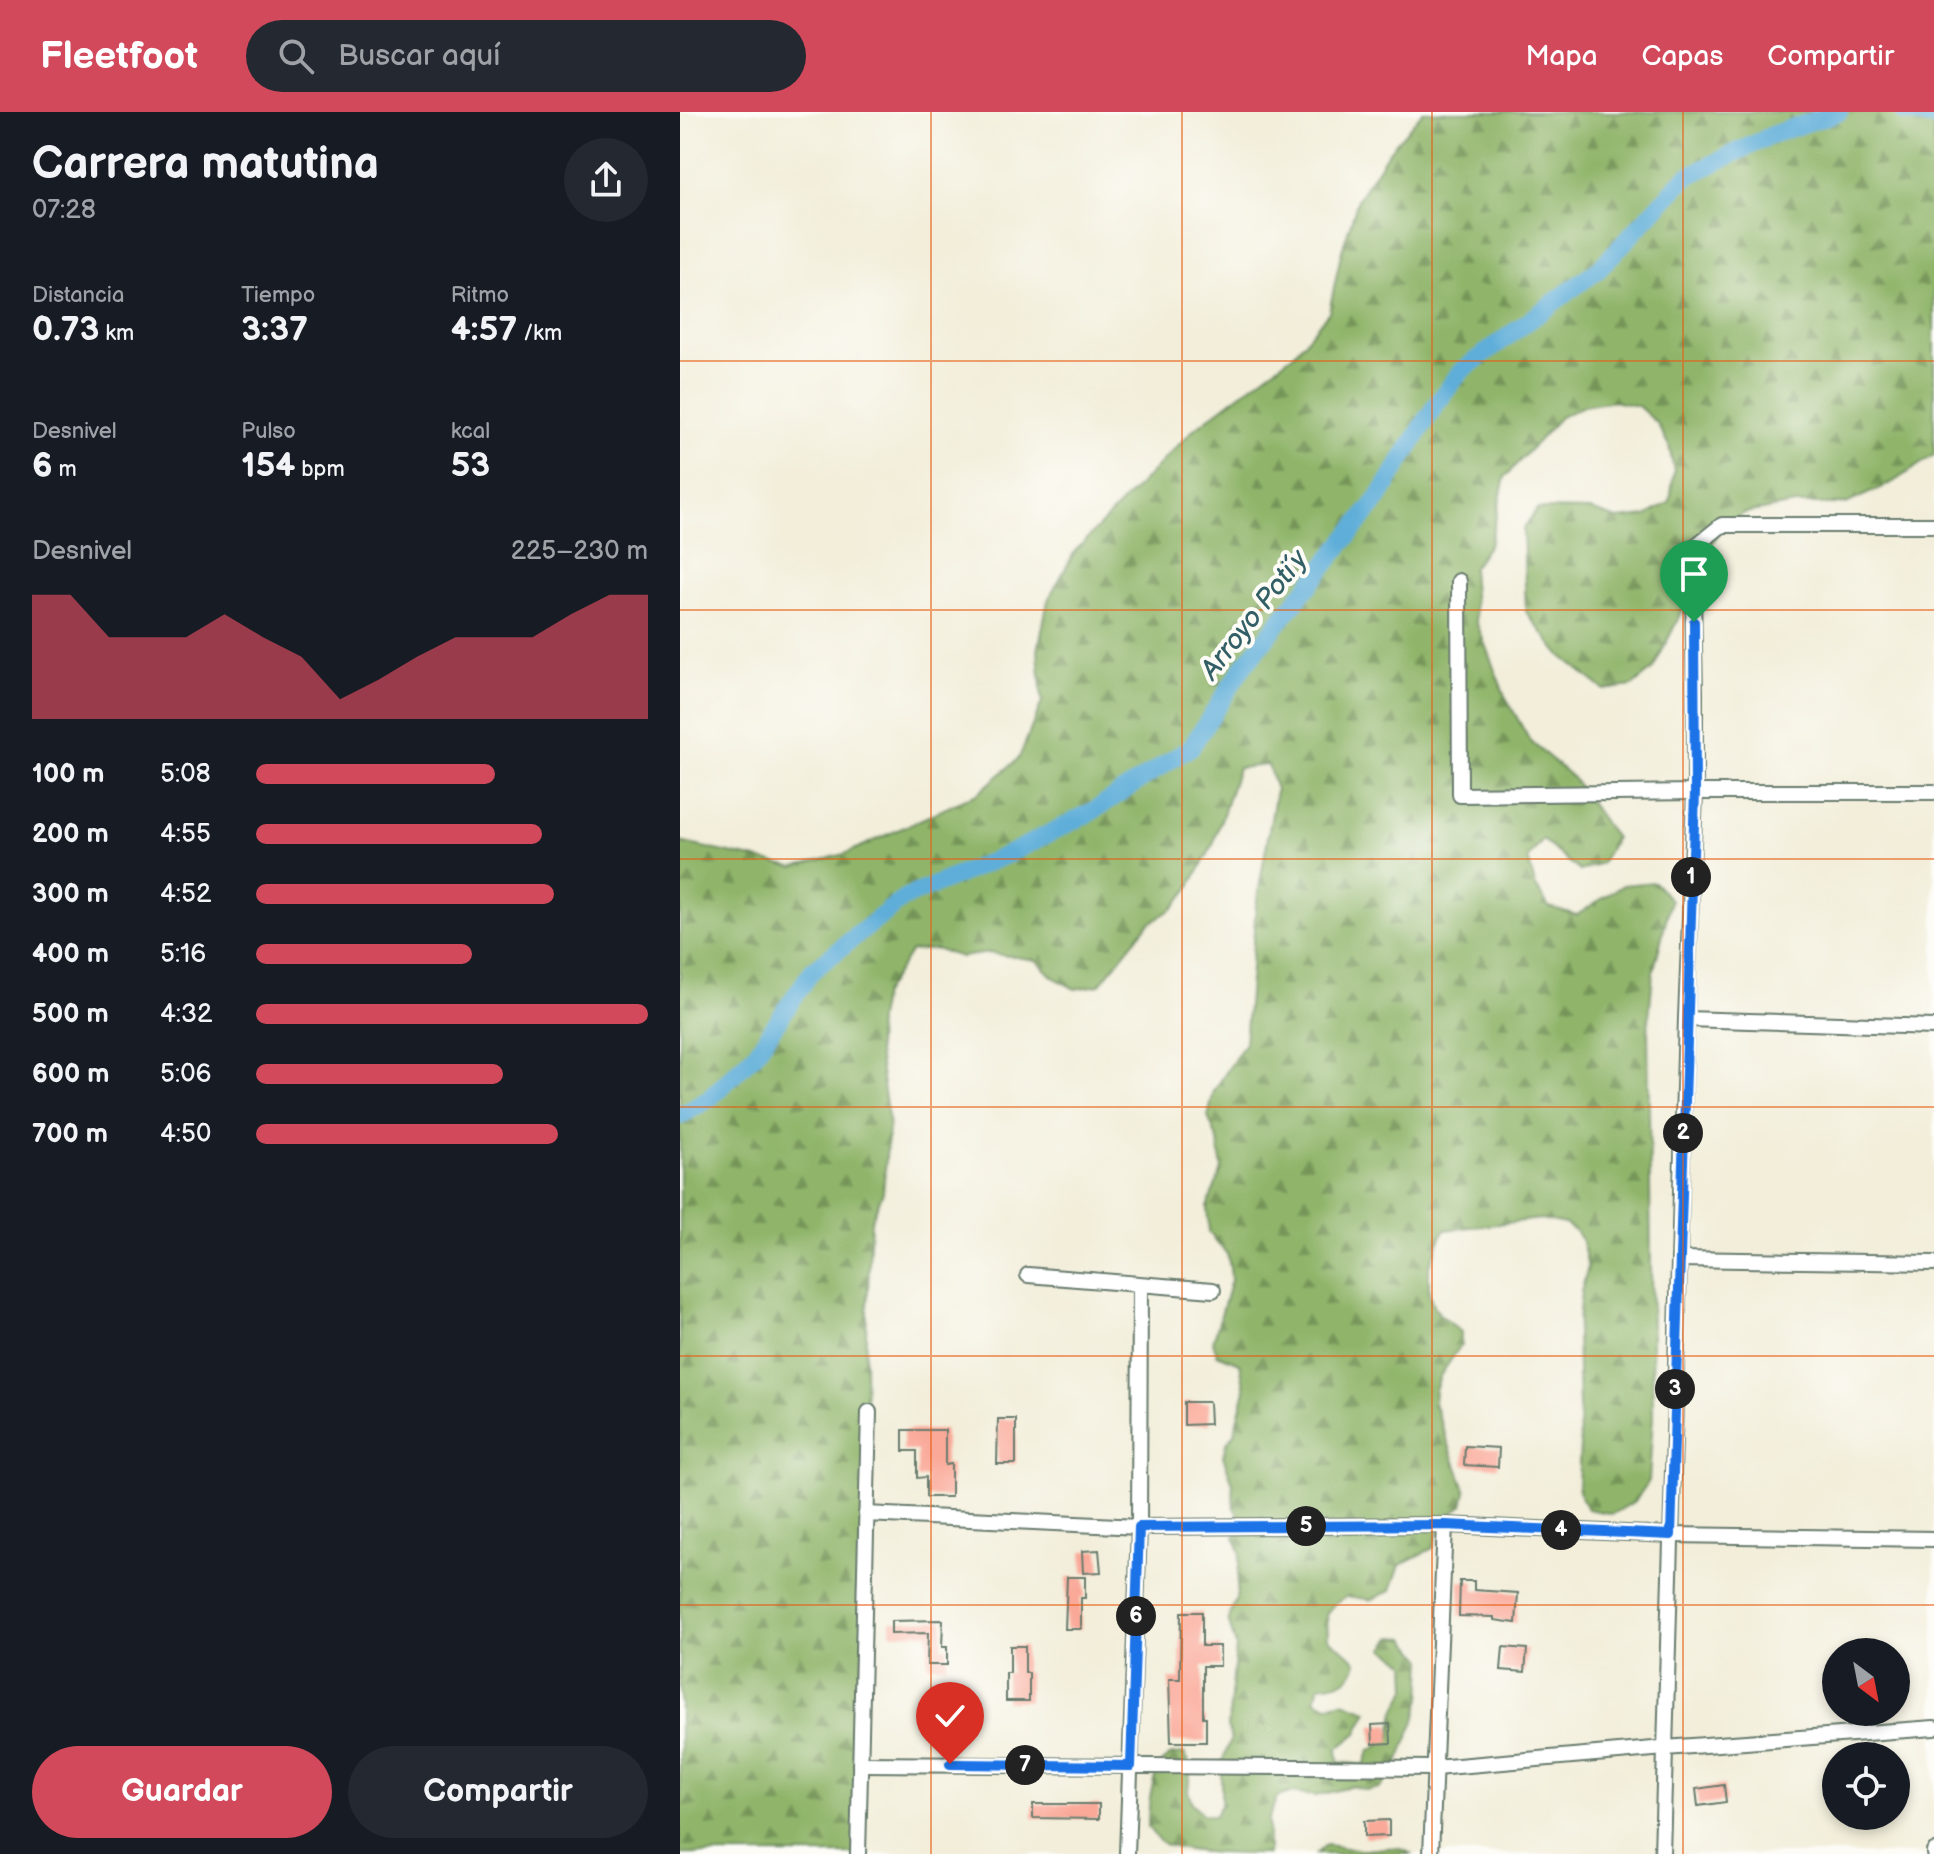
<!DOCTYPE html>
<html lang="es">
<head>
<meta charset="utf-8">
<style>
  :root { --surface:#171b24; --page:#242831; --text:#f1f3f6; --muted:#9ea1a6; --accent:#d1495b }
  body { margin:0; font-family:"Balsamiq Sans",sans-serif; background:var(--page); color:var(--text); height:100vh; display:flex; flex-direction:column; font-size:30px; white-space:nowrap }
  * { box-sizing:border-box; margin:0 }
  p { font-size:26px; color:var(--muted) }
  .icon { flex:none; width:44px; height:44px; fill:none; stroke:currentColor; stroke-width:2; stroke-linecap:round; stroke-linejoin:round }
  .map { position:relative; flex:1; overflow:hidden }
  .drawer { display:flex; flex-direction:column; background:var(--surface); width:680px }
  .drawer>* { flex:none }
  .needle { width:52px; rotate:148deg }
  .controls { position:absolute; left:1142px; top:1526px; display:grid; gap:16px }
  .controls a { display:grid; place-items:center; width:88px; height:88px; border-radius:50%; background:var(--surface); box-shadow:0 4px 12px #0003; font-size:40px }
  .pin { position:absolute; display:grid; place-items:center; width:68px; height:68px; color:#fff; margin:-82px -34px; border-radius:50% 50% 50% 0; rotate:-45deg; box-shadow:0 0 8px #0007 }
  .pin .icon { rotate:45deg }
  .km { position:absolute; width:40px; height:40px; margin:-20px; border-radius:50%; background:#222; color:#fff; font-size:22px; line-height:40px; text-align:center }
  .round { display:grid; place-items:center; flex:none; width:84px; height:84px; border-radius:42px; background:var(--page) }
  .summary { display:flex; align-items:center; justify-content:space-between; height:136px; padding:0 32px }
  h1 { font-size:44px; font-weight:700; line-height:60px }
  .figures { display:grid; grid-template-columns:repeat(3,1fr); gap:12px; height:136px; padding:8px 32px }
  .figures div { display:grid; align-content:center }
  .figures b { font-size:34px; font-weight:700 }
  .figures small { font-size:22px; font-weight:400 }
  .figures p { font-size:22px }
  .chart { height:224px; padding:16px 32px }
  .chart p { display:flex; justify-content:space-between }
  .chart svg { width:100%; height:144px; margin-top:8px; fill:var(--accent); opacity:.7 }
  .action { display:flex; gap:16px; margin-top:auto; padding:16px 32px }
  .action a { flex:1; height:92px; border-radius:48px; background:var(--accent); color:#fff; font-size:32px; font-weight:700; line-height:92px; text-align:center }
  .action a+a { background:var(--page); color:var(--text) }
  ul { padding:0 32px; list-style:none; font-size:26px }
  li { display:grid; grid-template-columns:128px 96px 1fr; align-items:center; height:60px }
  li i { height:20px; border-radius:10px; background:var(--accent) }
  header { display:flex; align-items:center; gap:48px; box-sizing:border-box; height:112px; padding:0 40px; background:var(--accent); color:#fff }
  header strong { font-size:38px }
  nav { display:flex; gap:44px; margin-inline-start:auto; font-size:28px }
  .search { width:560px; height:72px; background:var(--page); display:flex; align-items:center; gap:20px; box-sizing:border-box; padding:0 28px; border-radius:44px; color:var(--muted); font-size:30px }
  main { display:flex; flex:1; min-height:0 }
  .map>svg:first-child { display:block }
</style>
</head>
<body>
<header>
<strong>Fleetfoot</strong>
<div class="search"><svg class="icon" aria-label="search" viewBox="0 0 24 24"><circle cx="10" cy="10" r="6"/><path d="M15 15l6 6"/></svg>Buscar aquí</div>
<nav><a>Mapa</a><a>Capas</a><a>Compartir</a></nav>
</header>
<main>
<section class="drawer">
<div class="summary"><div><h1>Carrera matutina</h1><p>07:28</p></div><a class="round"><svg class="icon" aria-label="share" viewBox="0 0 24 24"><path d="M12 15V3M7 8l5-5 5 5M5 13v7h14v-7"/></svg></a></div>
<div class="figures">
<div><p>Distancia</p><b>0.73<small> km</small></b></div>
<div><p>Tiempo</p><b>3:37</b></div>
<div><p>Ritmo</p><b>4:57<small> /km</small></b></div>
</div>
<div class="figures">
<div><p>Desnivel</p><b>6<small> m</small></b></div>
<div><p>Pulso</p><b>154<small> bpm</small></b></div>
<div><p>kcal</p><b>53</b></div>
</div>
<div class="chart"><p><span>Desnivel</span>225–230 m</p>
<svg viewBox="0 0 160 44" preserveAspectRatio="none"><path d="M0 44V6L10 6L20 19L30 19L40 19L50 12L60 19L70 25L80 38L90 32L100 25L110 19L120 19L130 19L140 12L150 6L160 6V44z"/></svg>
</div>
<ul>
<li><b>100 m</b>5:08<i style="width:61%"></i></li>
<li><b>200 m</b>4:55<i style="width:73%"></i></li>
<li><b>300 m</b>4:52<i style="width:76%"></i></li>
<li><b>400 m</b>5:16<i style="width:55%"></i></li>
<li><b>500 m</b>4:32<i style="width:100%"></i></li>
<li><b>600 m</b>5:06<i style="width:63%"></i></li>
<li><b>700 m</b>4:50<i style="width:77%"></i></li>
</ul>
<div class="action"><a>Guardar</a><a>Compartir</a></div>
</section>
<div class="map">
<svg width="1254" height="1742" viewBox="0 0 1254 1742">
  <defs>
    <pattern id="forest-firs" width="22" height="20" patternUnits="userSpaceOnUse" patternTransform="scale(2)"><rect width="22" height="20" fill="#90b56a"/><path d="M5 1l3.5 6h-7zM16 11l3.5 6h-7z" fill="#759458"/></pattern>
  </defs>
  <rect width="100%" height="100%" fill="#fdfcf7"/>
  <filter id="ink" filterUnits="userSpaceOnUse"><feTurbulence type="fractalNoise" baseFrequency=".0125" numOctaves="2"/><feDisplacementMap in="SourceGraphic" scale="16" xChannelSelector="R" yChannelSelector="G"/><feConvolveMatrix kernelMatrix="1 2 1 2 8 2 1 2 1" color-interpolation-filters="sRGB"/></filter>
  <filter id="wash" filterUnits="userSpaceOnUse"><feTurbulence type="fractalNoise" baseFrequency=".006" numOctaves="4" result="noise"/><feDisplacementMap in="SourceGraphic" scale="32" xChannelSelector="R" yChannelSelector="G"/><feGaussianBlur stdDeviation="1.8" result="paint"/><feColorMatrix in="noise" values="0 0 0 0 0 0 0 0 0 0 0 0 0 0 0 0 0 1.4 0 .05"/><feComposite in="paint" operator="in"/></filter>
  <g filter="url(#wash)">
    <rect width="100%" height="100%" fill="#f2eeda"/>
    <g fill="url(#forest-firs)" stroke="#58794f" stroke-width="2">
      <path d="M743 0H1254V343L1213 370 1166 392H1115L1064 401 1041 419 1027 439 997 509 973 557 952 574 924 578 879 542 846 500 843 417 857 397 911 398 938 407 966 404 990 390 994 359 989 334 977 311 958 294 933 289 903 294 880 305 825 365 810 431 792 457 796 509 825 584 850 629 893 666 935 726 922 751 900 759 863 728 848 746 855 773 869 795 897 803 943 773 974 770 991 788 973 861 968 917 973 1305 969 1369 955 1389 933 1402 908 1397 901 1387 898 1374 900 1333 897 1221 901 1180 908 1155 902 1129 895 1119 885 1112 861 1107 764 1118 749 1154V1181L753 1193 760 1203 781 1220V1233L760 1264 755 1278 754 1291 786 1380 783 1393 761 1411 753 1436 720 1453 711 1478 692 1488 667 1484 656 1491 647 1501 648 1526C659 1536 668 1538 677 1551 670 1572 659 1571 639 1574L635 1588 648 1594 663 1590 688 1599 677 1621 657 1637 658 1650 684 1653 689 1640 711 1625 715 1599 727 1577 726 1551 704 1536 712 1525 726 1526 743 1547 741 1586 734 1611 716 1656 700 1676 686 1678 673 1674 636 1684 610 1681 597 1685 588 1708V1742C557 1742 514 1742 486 1733 478 1729 473 1722 468 1715 468 1696 471 1652 492 1643 492 1643 504 1642 505 1642L511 1654 508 1679 512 1691 522 1702 535 1704 541 1692V1652L551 1628 548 1615 556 1535 548 1507 556 1488 560 1441 555 1425 561 1407 554 1395 553 1372 543 1344 546 1332 554 1321 565 1278 560 1251 537 1242 533 1230 551 1168 550 1155 547 1142 529 1120 527 1095 542 1057 538 1029 528 1005 534 979 565 931 576 794 596 678 588 653 558 656 533 733 508 778 492 797 468 812 419 873 395 877 373 865 356 848 309 841 281 845 255 837 231 839 203 882 198 906 197 934 209 1012 203 1080 191 1108 185 1247 187 1395 184 1538 174 1589 179 1657 174 1742H0V730L113 755 165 742 297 682 339 646 362 590 358 538 368 488 395 439 514 317 614 242 649 200 661 142 678 87 709 39Z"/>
      <path d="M645 1733C658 1734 672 1738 685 1738 702 1738 715 1731 731 1742H636Z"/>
    </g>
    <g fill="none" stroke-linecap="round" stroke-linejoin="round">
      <g stroke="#5faed9" stroke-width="18">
        <path d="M1224 0 1254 6"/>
        <path d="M0 1004 29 987 75 942 132 859 224 786 331 741 413 699 511 635 563 555 698 387 755 294 781 259 919 157 1006 65 1094 22 1159 0"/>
      </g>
    </g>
    <g id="blocks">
      <g fill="#faa999">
        <path d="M504 1290H529L530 1312 504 1313Z"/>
        <path d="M318 1307H336V1352H317Z"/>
        <path d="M223 1318H265V1353L271 1352V1385H246V1365L237 1366V1339H223Z"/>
        <path d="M785 1334 819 1336 818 1355 784 1353Z"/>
        <path d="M419 1438 421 1460 403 1461 402 1439Z"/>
        <path d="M387 1465H405V1486H401V1517H385Z"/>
        <path d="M780 1469H794V1478L838 1481 836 1511 814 1508V1505L779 1504Z"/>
        <path d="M501 1500H522V1534H540V1554H523V1605H526V1630H491L489 1567H500Z"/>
        <path d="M263 1508 262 1535H267V1553H247L248 1521 211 1522V1509Z"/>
        <path d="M330 1534H345V1561H349V1589H326V1561H330Z"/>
        <path d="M823 1535 847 1537 845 1560 821 1558Z"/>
        <path d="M710 1612 711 1631 693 1632 692 1613Z"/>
        <path d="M1044 1673 1046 1690 1018 1694 1016 1677Z"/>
        <path d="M353 1692H419V1707L353 1706Z"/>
        <path d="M709 1708V1724L684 1725V1709Z"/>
      </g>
    </g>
  </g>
  <g filter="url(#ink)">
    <use href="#blocks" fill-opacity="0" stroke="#697b6e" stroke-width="2"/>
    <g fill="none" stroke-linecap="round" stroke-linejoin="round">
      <g stroke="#697b6e" stroke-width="18">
        <g id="street">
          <path d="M779 469 780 683 1015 680H1254"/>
          <path d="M1006 907 1254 915"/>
          <path d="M999 1147 1254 1151"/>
          <path d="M348 1163 533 1178"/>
          <path d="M186 1402 459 1415 765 1413 991 1423 1254 1427"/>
          <path d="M180 1652 755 1656 985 1636 1254 1616"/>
          <path d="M178 1742 189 1300"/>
          <path d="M447 1742 459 1415 460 1173"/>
          <path d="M751 1742 765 1413"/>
          <path d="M982 1742 1006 907 1015 680V582L1012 437 1042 413H1254"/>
          <path d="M1254 1742V1739"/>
        </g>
      </g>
      <use href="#street" stroke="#fff" stroke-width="14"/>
    </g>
  </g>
  <g fill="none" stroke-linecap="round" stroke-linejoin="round" filter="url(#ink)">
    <g stroke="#fff" stroke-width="16">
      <path id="route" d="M270 1652 451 1654 459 1415 765 1413 991 1423 1015 680 1014 510"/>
    </g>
    <use href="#route" stroke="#1a73e8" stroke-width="10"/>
  </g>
  <path fill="none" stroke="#e8590c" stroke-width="2" stroke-opacity="0.55" d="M251 0V1742M502 0V1742M752 0V1742M1003 0V1742M0 249H1254M0 498H1254M0 747H1254M0 995H1254M0 1244H1254M0 1493H1254"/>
  <g text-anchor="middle" stroke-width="8" stroke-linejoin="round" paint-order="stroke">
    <g font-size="28" font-style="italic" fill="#325f66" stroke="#fdfcf7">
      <text transform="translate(573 502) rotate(-52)" y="10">Arroyo Poti´y</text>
    </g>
  </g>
</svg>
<div class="controls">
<a><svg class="needle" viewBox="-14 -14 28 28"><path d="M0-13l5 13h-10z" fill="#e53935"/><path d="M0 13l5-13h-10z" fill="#9ea1a6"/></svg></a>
<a><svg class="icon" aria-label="locate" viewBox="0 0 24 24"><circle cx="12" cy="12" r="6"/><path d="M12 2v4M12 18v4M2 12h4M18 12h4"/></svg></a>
</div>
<div class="pin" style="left:1014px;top:510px;background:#1e9e55"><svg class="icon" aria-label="arrive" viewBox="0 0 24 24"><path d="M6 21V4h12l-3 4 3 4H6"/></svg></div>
<div class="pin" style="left:270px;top:1652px;background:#d93025"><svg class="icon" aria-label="check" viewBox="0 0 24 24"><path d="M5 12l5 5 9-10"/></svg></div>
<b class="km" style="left:1011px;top:765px">1</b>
<b class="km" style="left:1003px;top:1021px">2</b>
<b class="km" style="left:995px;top:1277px">3</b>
<b class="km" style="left:881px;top:1418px">4</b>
<b class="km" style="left:626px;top:1414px">5</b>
<b class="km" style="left:456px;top:1504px">6</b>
<b class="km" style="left:345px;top:1653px">7</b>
</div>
</main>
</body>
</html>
